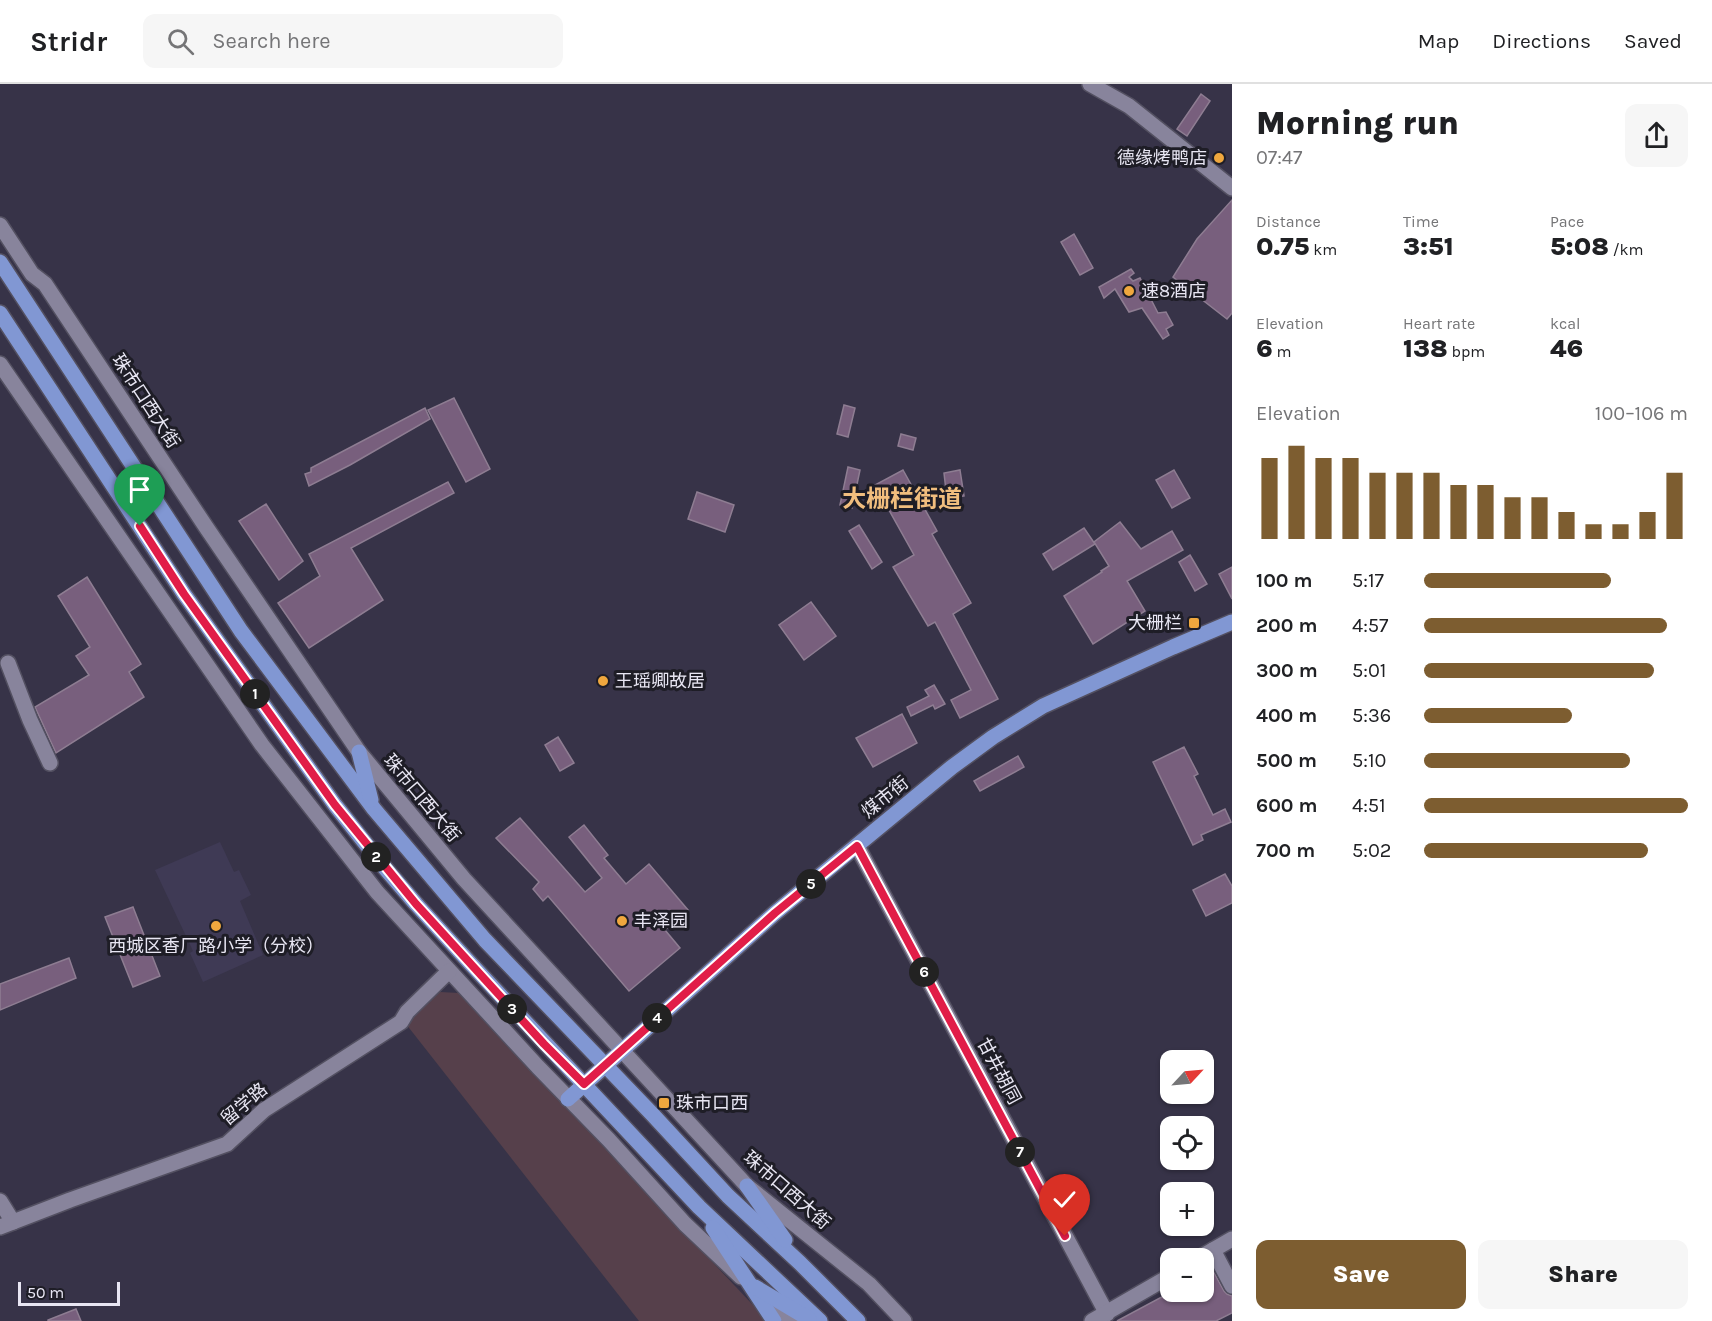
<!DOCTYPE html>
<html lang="en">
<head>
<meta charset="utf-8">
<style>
  :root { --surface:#fff; --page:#f6f6f6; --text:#202124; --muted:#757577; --line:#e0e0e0; --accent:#7d5d30 }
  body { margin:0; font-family:Karla,"Noto Sans SC",sans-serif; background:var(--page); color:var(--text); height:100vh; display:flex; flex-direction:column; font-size:22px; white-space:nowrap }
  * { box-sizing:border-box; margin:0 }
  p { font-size:20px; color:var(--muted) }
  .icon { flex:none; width:33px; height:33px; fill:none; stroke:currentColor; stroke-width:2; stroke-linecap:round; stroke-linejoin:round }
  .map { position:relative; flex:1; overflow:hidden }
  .panel { display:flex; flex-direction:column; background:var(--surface); width:480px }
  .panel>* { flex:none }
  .needle { width:39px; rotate:64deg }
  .fabs { position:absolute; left:1160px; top:966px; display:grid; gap:12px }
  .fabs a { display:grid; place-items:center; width:54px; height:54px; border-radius:12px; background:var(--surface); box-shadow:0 2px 4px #0004; font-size:30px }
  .scale { position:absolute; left:18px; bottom:15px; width:102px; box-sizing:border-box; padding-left:6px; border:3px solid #e8e6f3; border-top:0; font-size:16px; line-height:21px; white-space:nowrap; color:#e8e6f3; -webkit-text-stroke:4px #1e1d26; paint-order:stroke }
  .pin { position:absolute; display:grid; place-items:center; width:51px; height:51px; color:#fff; margin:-62px -26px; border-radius:50% 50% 50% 0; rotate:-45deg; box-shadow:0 0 6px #0007 }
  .pin .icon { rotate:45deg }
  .km { position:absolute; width:30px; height:30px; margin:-15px; border-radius:50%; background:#222; color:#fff; font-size:16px; line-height:30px; text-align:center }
  .round { display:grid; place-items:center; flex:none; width:63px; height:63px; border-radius:12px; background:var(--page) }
  .head { display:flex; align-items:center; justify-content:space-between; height:102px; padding:0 24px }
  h1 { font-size:33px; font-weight:800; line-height:45px }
  .metrics { display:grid; grid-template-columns:repeat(3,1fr); gap:9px; height:102px; padding:6px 24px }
  .metrics div { display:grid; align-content:center }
  .metrics b { font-size:26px; font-weight:800 }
  .metrics small { font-size:16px; font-weight:400 }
  .metrics p { font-size:16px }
  .chart { height:168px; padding:12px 24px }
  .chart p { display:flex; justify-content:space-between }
  .chart svg { width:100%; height:108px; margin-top:6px; stroke:var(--accent); stroke-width:6 }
  .primary-button { display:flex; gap:12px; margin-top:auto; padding:12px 24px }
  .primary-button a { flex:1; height:69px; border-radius:12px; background:var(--accent); color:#fff; font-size:24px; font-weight:800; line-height:69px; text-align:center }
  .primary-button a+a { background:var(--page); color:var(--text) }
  ul { padding:0 24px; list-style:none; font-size:20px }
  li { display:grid; grid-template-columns:96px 72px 1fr; align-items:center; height:45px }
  li i { height:15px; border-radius:8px; background:var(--accent) }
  header { display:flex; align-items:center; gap:36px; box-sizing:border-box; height:84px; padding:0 30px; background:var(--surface); border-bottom:2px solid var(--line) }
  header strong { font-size:28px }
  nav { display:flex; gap:33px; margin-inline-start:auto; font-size:21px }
  .search { width:420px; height:54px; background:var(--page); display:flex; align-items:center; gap:15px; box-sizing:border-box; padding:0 21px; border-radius:12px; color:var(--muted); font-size:22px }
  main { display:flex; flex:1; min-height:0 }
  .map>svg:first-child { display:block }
</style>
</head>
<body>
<header>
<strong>Stridr</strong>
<div class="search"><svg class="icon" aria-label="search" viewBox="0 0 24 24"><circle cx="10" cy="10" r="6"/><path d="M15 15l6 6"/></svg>Search here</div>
<nav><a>Map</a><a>Directions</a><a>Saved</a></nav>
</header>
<main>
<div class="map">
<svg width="1232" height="1237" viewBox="0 0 1232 1237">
  <rect width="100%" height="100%" fill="#373348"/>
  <path fill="#3f3a55" d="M220 758 234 788 239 786 251 811 240 817 263 871 203 898 190 869 193 867 155 786Z"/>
  <path fill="#56404b" d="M440 908 459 909 768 1237H639L406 940Z"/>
  <g fill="#785f7d" stroke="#8e7d92" stroke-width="1.5">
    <path d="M1201 10 1210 17 1187 52 1177 45Z"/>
    <path d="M1232 116V229L1227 235 1173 193 1197 155Z"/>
    <path d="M1074 150 1093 184 1080 191 1061 158Z"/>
    <path d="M1131 185 1134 189 1129 193 1133 197 1140 194 1158 229 1166 228 1173 241 1166 245 1169 251 1163 255 1142 224 1129 228 1115 205 1104 214 1099 203Z"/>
    <path d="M454 314 490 385 466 398 428 326Z"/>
    <path d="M844 321 855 324 848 353 837 350Z"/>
    <path d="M425 324 430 335 350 381 309 402 305 390 311 388V384Z"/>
    <path d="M901 350 916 354 913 366 898 362Z"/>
    <path d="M848 383 860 386 852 424 840 421Z"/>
    <path d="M903 386 937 447 932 450 971 519 953 530 998 615 960 634 951 616 971 606 935 538 928 542 893 483 914 471 875 401Z"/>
    <path d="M960 386 964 412 947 415 944 389Z"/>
    <path d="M1174 386 1190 414 1172 424 1156 396Z"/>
    <path d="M448 398 454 409 351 464 383 516 309 564 278 519 320 492 309 470Z"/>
    <path d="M697 408 734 421 725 448 688 435Z"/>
    <path d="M266 420 303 477 279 496 239 437Z"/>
    <path d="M1120 438 1141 465 1172 447 1183 466 1127 497 1145 527 1093 560 1064 512 1102 488 1101 487 1109 482 1094 458Z"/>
    <path d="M859 441 882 478 872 485 849 447Z"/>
    <path d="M1084 444 1095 460 1053 486 1043 470Z"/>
    <path d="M1190 471 1207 500 1195 507 1179 478Z"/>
    <path d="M1232 483V515L1219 490Z"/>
    <path d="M87 493 141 580 129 588 144 613 56 669 35 623 89 591 76 572 90 563 58 512Z"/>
    <path d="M811 518 836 552 804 576 779 541Z"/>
    <path d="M934 601 945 620 935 625 933 621 911 632 907 623 929 612 925 606Z"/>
    <path d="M902 630 917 659 873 683 856 654Z"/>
    <path d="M558 653 574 679 560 687 545 661Z"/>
    <path d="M1184 663 1198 690 1194 692 1213 731 1225 725 1231 738 1201 751 1203 756 1193 761 1153 678Z"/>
    <path d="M1018 672 1024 683 980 707 974 697Z"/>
    <path d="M520 734 585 808 602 794 569 753 584 741 608 771 604 774 626 800 649 780 688 826 665 846 680 864 629 907 548 812 543 817 533 805 539 798 496 754Z"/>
    <path d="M1225 790 1232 802V819L1206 832 1193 806Z"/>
    <path d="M133 823 160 892 133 903 105 833Z"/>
    <path d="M69 874 76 894 0 926V900Z"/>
    <path d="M1212 1185 1224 1207 1227 1210 1232 1212V1229L1216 1237H1117L1171 1208H1203V1190Z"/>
    <path d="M76 1225 81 1237H48V1236Z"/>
  </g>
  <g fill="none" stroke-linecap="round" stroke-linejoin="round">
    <g stroke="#535061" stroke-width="18">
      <g id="minor">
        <path d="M1090 0 1129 22 1232 104"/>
        <path d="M0 141 32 190 45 200 206 443 359 668 464 795 747 1102 869 1200 904 1237"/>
        <path d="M0 280 262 661 377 808 538 983 609 1056 685 1140 741 1193"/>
        <path d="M8 579 30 636 50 679"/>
        <path d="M857 762 1107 1230"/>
        <path d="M0 1117 13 1138"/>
        <path d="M0 1143 70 1116 227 1060 264 1026 401 938 407 928 449 887"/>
        <path d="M1213 1166 1232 1202"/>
        <path d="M1199 1174 1232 1155"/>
        <path d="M769 1216 793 1237"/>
        <path d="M1092 1237 1170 1192"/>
      </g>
    </g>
    <g stroke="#535061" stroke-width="18">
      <g id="major">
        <path d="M0 178 241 547 374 725 485 856 653 1031 728 1112 800 1179 858 1237"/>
        <path d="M0 229 184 510 335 721 385 784 416 820 470 879 699 1123 820 1237"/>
        <path d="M359 668 371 716"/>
        <path d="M568 1015 775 829 952 683 993 653 1043 622 1173 563 1232 538"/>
        <path d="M747 1102 785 1156"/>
        <path d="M713 1144 774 1237"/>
        <path d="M755 1203 809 1235"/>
      </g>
    </g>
    <use href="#minor" stroke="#88849c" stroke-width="15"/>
    <use href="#major" stroke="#8197d3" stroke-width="15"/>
  </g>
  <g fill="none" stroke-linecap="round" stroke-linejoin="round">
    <g stroke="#fff" stroke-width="12">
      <path id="route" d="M140 442 184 510 335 721 416 820 544 960 584 1000 775 829 857 762 1065 1152"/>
    </g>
    <use href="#route" stroke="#e11d48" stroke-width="8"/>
  </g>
  <g fill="#efa73e" stroke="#1e1d26" stroke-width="2">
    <circle cx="1219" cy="74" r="6"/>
    <circle cx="1129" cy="207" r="6"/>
    <rect x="1188" y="533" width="12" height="12" rx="3"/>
    <circle cx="603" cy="597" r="6"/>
    <circle cx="622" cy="837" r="6"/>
    <circle cx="216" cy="842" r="6"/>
    <rect x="658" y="1013" width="12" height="12" rx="3"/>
  </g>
  <g text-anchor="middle" stroke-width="6" stroke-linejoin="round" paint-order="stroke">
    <g font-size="18" fill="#e8e6f3" stroke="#1e1d26" text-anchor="start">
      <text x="1207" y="80" text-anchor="end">德缘烤鸭店</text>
      <text x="1141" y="213">速8酒店</text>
      <text x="1182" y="545" text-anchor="end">大栅栏</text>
      <text x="615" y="603">王瑶卿故居</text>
      <text x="634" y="843">丰泽园</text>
      <text x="216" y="868" text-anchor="middle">西城区香厂路小学（分校）</text>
      <text x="676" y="1025">珠市口西</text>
    </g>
    <g font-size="18" fill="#e8e6f3" stroke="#1e1d26">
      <text transform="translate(146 317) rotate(57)" y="6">珠市口西大街</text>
      <text transform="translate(885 713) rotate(-39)" y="6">煤市街</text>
      <text transform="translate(422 714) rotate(50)" y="6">珠市口西大街</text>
      <text transform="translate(999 987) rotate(62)" y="6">甘井胡同</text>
      <text transform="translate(244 1020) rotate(-40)" y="6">留学路</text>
      <text transform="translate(787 1106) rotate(41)" y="6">珠市口西大街</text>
    </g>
    <g font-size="24" font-weight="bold" fill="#f1be7e" stroke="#1e1d26">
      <text x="902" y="423">大栅栏街道</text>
    </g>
  </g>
</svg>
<div class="fabs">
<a><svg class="needle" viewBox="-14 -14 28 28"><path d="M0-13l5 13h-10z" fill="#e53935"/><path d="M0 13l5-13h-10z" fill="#757577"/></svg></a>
<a><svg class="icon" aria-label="locate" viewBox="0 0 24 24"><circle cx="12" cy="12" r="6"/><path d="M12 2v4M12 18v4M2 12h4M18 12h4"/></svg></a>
<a>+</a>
<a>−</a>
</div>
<div class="scale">50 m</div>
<div class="pin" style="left:140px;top:442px;background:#1e9e55"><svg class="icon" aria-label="arrive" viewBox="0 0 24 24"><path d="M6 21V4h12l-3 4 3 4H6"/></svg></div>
<div class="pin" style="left:1065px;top:1152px;background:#d93025"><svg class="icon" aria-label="check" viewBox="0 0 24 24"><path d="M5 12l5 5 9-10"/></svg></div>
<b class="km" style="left:255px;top:610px">1</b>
<b class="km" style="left:376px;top:773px">2</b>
<b class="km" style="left:512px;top:925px">3</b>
<b class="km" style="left:657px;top:934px">4</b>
<b class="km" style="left:811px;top:800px">5</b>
<b class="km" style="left:924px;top:888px">6</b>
<b class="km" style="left:1020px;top:1068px">7</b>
</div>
<section class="panel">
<div class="head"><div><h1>Morning run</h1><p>07:47</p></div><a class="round"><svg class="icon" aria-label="share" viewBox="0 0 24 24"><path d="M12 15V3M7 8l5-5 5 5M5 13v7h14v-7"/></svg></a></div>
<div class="metrics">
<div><p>Distance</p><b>0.75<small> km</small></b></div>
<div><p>Time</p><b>3:51</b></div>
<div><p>Pace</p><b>5:08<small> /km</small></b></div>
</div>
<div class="metrics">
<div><p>Elevation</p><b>6<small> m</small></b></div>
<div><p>Heart rate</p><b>138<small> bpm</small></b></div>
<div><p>kcal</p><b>46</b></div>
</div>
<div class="chart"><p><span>Elevation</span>100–106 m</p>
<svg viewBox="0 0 160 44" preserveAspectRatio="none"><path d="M5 44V11M15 44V6M25 44V11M35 44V11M45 44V17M55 44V17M65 44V17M75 44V22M85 44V22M95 44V27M105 44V27M115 44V33M125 44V38M135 44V38M145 44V33M155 44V17"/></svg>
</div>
<ul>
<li><b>100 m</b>5:17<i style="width:71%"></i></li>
<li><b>200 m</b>4:57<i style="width:92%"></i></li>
<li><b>300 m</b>5:01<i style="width:87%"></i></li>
<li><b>400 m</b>5:36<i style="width:56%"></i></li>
<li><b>500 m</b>5:10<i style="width:78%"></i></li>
<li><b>600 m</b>4:51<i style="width:100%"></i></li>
<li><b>700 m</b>5:02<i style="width:85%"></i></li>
</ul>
<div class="primary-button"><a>Save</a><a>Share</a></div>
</section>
</main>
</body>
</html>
